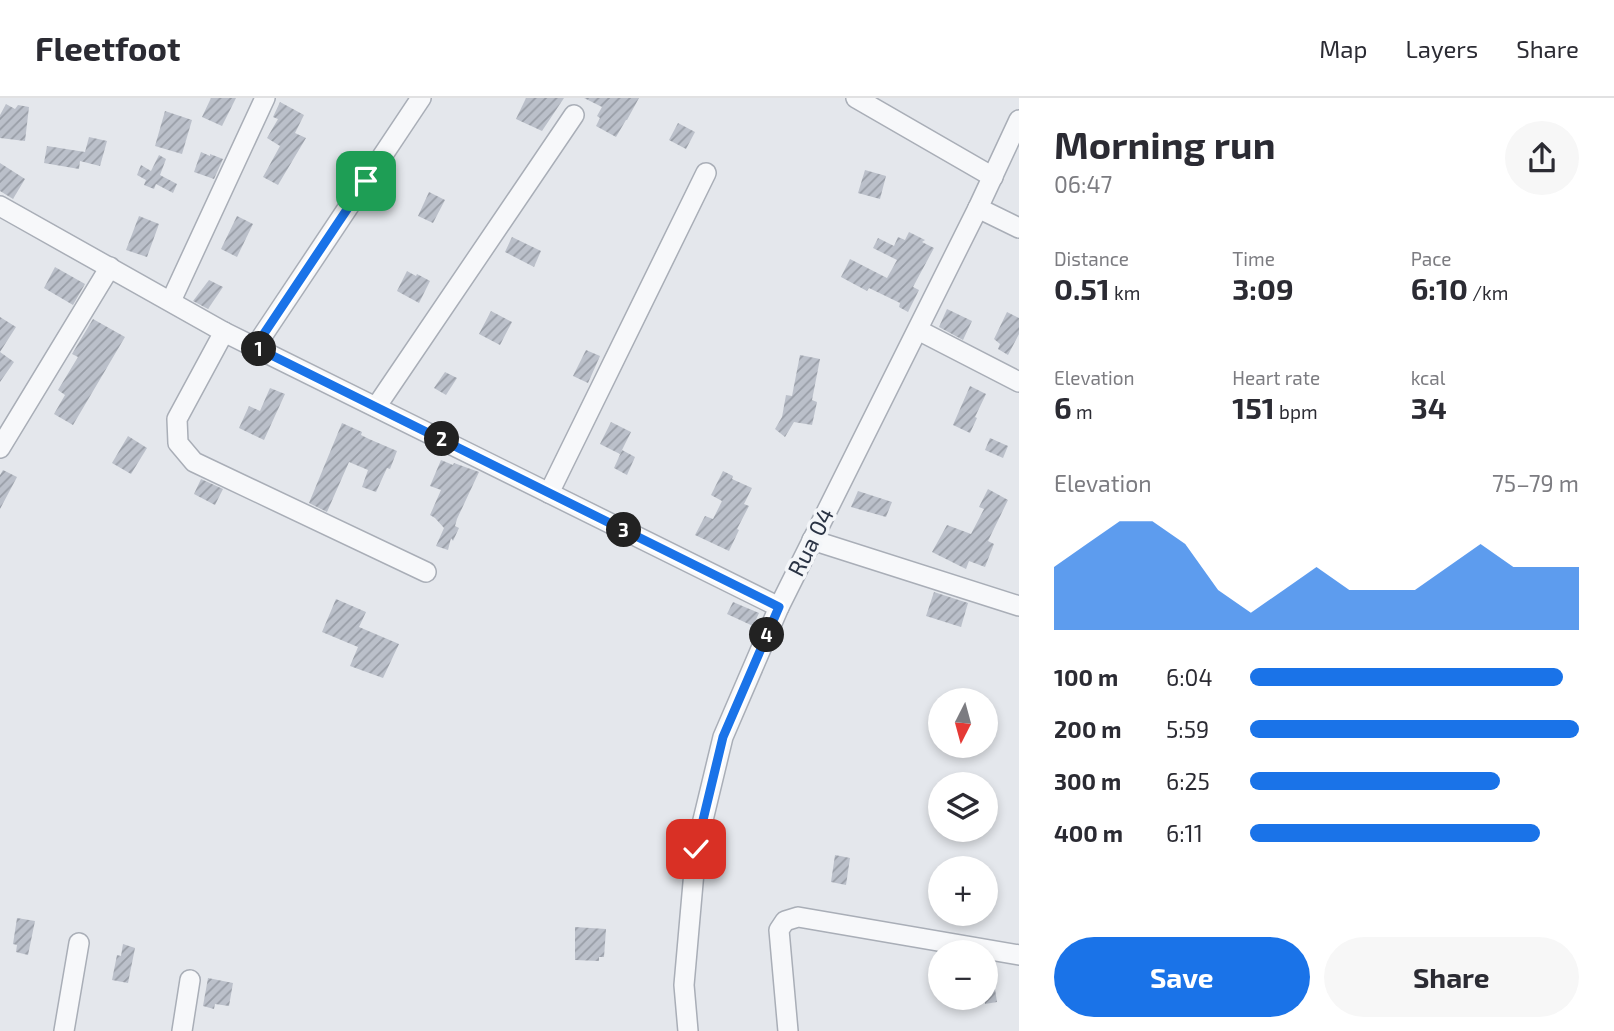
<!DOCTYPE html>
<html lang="en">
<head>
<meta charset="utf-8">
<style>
  :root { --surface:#fff; --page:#f7f7f7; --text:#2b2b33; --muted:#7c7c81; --line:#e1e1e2; --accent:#1a73e8 }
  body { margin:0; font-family:"Exo 2",sans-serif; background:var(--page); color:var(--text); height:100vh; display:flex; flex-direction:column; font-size:26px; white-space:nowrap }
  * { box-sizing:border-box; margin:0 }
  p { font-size:23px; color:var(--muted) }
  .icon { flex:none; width:38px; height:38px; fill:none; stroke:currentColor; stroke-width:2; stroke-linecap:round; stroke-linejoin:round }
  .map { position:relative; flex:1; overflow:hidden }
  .sheet { display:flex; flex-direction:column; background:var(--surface); width:595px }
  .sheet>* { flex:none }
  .needle { width:46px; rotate:186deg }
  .tools { position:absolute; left:928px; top:590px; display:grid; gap:14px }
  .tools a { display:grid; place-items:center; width:70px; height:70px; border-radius:50%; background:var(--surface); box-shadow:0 4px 10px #0003; font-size:35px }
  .pin { position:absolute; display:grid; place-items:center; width:60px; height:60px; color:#fff; margin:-30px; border-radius:14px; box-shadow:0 4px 10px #0006 }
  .km { position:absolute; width:35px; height:35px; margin:-18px; border-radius:50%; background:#222; color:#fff; font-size:19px; line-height:35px; text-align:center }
  .round { display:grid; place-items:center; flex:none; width:74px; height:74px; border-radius:37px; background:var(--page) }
  .headline { display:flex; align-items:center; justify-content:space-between; height:119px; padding:0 35px }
  h1 { font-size:38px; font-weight:700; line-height:52px }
  .stats { display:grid; grid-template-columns:repeat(3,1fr); gap:10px; height:119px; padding:7px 35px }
  .stats div { display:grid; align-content:center }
  .stats b { font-size:30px; font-weight:700 }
  .stats small { font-size:19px; font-weight:400 }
  .stats p { font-size:19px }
  .chart { height:196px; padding:14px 35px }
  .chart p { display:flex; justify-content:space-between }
  .chart svg { width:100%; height:126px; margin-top:7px; fill:var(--accent); opacity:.7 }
  .cta { display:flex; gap:14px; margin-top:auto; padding:14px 35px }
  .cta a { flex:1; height:80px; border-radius:42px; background:var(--accent); color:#fff; font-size:28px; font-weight:700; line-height:80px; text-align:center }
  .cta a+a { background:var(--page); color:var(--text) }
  ul { padding:0 35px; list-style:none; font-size:23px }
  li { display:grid; grid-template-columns:112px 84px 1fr; align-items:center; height:52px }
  li i { height:18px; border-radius:9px; background:var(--accent) }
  header { display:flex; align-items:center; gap:42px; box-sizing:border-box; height:98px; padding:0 35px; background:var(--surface); border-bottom:2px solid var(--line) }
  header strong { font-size:33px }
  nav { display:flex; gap:38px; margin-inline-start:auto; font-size:24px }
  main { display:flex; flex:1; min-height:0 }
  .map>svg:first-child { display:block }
</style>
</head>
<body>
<header>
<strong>Fleetfoot</strong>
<nav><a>Map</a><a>Layers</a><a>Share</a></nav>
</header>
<main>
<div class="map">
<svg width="1019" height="933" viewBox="0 0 1019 933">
  <defs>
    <pattern id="building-hatch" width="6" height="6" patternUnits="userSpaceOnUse" patternTransform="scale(1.75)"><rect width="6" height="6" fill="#bbc0ca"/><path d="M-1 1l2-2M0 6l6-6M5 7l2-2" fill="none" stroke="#989da6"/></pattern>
  </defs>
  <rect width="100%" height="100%" fill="#e4e7ec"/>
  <g fill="url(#building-hatch)">
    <path d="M211 0H236L222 28 202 19Z"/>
    <path d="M526 0H564L542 33 516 21Z"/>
    <path d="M584 0H639L627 22H626L616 39 596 28 600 20 597 18 602 9Z"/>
    <path d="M280 4 304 17 295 35 306 40 278 87 263 79 280 48 267 40 278 21 273 19Z"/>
    <path d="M6 6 15 11 18 7 29 9 25 43 0 40V17Z"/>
    <path d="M165 13 192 22 182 56 155 48Z"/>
    <path d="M678 25 695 34 686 51 669 42Z"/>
    <path d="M89 39 107 43 100 68 80 63 79 71 44 65 47 48 85 54Z"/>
    <path d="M201 54 210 58V56L223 61 214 81 194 74Z"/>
    <path d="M159 57 166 61 160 77 177 86 173 95 156 86 154 91 144 87 146 82 137 77 141 67 151 73Z"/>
    <path d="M0 65 25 81 13 101 0 93Z"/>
    <path d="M865 72 886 78 880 101 858 95Z"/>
    <path d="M429 94 445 102 433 125 418 118Z"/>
    <path d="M139 118 159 126 147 159 126 152Z"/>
    <path d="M237 118 253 126 237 159 221 151Z"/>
    <path d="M909 134 925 142 922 144 934 150 913 189 919 192 908 214 899 209 900 205 869 190 867 193 841 179 850 161 887 180 897 162 873 150 878 140 894 148 898 139 905 142Z"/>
    <path d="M512 139 541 153 534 169 505 154Z"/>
    <path d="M55 169 85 186 73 207 44 190Z"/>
    <path d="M407 173 416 178 417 176 430 183 419 205 397 193Z"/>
    <path d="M209 182 223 189 208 211 193 203Z"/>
    <path d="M947 211 972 223 963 242 939 229Z"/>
    <path d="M491 213 512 224 500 247 479 236Z"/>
    <path d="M1007 214 1019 220V236L1008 257 998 251 1000 246 994 241Z"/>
    <path d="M0 219 16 229 0 254 14 264 0 284Z"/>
    <path d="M93 221 125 239 73 327 54 316 65 297 58 292 78 259 72 256Z"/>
    <path d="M586 252 600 258 588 285 573 278Z"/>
    <path d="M800 257 820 261 812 302 817 304 812 327 794 324 785 339 775 331 782 319 786 297 792 298Z"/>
    <path d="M445 274 457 280 446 297 434 290Z"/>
    <path d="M970 288 986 296 975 319 977 320 970 335 953 327Z"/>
    <path d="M270 290 285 296 264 342 239 330 249 308 260 313Z"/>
    <path d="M611 324 631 334 620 356 600 346Z"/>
    <path d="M342 325 362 334 361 337 369 341 397 353 390 371 387 370 376 394 362 389 368 372 349 364 327 414 309 405Z"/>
    <path d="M128 338 147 350 131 376 112 365Z"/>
    <path d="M990 340 1008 348 1003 360 985 352Z"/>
    <path d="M622 352 635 359 627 377 614 370Z"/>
    <path d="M441 362 453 367 454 365 479 374 457 421 455 428 459 430 453 443 451 440 448 452 436 448 444 430 435 420 430 417 441 392 430 388Z"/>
    <path d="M3 372 17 379 0 411V377Z"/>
    <path d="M723 373 733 378 732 381 752 390 744 406 749 408 737 431 739 432 729 453 695 437 705 418 713 421 722 403 711 397Z"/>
    <path d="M201 381 223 391 215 407 194 396Z"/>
    <path d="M988 391 1008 402 988 443 994 446 985 469 969 463 966 471 932 454 947 427 971 436 984 411 979 409Z"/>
    <path d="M858 393 892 404 886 419 851 409Z"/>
    <path d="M934 494 968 505 961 529 926 518Z"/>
    <path d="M336 501 366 514 359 529 399 546 383 580 350 568 358 549 322 534Z"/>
    <path d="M733 504 759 515 753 528 727 516Z"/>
    <path d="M835 757 850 760 846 787 831 784Z"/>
    <path d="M17 820 35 823 28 857 16 854 17 847 13 846Z"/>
    <path d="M575 829 606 831 604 859H599V863L575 862Z"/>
    <path d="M123 846 135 850 128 885 112 882 117 857 121 858Z"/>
    <path d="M985 871H992L997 904 985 906Z"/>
    <path d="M208 880 233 885 229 908 215 906 214 911 203 908Z"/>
  </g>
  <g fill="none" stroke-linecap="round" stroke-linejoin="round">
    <g stroke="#a9aeb7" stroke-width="22">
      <g id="minor">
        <path d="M856 0 993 79"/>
        <path d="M0 108 224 234 779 509"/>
        <path d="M978 110 1019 130"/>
        <path d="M171 203 265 0"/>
        <path d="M918 232 1019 284"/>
        <path d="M224 234 177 321 178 345 194 364 426 474"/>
        <path d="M255 249 421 0"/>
        <path d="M376 309 574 17"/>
        <path d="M0 350 110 169"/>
        <path d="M549 395 706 75"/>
        <path d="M812 442 1019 508"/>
        <path d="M64 933 79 845"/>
        <path d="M182 933 190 882"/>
        <path d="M688 933 684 887 696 751 723 639 779 509 978 110 1019 22"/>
        <path d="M788 933 779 832 785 823 798 819 1019 857"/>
      </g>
    </g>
    <use href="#minor" stroke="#f7f8fa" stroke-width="19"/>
  </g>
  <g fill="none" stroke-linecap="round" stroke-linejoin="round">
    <g stroke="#fff" stroke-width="14">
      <path id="route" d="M366 83 255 249 779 509 723 639 696 751"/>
    </g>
    <use href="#route" stroke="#1a73e8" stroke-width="9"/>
  </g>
  <g text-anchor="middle" stroke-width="7" stroke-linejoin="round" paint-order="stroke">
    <g font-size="23" fill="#2b3445" stroke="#f4f6f9">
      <text transform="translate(811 444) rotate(-63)" y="8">Rua 04</text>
    </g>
  </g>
</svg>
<div class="tools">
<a><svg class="needle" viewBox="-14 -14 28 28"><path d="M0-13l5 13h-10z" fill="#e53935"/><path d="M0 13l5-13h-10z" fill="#7c7c81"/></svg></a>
<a><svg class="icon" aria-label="layers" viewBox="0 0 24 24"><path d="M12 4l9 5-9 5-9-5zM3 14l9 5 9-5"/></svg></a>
<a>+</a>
<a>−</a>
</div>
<div class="pin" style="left:366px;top:83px;background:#1e9e55"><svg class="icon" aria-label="arrive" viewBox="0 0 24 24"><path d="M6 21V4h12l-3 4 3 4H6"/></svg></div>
<div class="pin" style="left:696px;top:751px;background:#d93025"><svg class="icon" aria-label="check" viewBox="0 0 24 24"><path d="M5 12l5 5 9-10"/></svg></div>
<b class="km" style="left:259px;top:251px">1</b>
<b class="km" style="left:442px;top:341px">2</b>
<b class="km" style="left:624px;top:432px">3</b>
<b class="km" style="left:767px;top:537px">4</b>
</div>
<section class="sheet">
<div class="headline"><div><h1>Morning run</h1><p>06:47</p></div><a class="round"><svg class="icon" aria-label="share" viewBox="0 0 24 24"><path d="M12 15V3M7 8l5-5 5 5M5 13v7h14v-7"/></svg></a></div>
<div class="stats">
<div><p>Distance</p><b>0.51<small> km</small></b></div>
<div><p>Time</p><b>3:09</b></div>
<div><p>Pace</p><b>6:10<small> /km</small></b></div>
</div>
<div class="stats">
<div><p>Elevation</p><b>6<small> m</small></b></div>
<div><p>Heart rate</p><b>151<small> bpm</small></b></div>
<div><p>kcal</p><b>34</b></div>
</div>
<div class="chart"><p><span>Elevation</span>75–79 m</p>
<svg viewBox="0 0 160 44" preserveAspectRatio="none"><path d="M0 44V22L10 14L20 6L30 6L40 14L50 30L60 38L70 30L80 22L90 30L100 30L110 30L120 22L130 14L140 22L150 22L160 22V44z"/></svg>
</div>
<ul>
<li><b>100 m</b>6:04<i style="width:95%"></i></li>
<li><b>200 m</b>5:59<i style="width:100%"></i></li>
<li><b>300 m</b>6:25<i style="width:76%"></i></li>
<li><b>400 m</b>6:11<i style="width:88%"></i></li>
</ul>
<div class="cta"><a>Save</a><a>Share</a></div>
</section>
</main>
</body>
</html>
